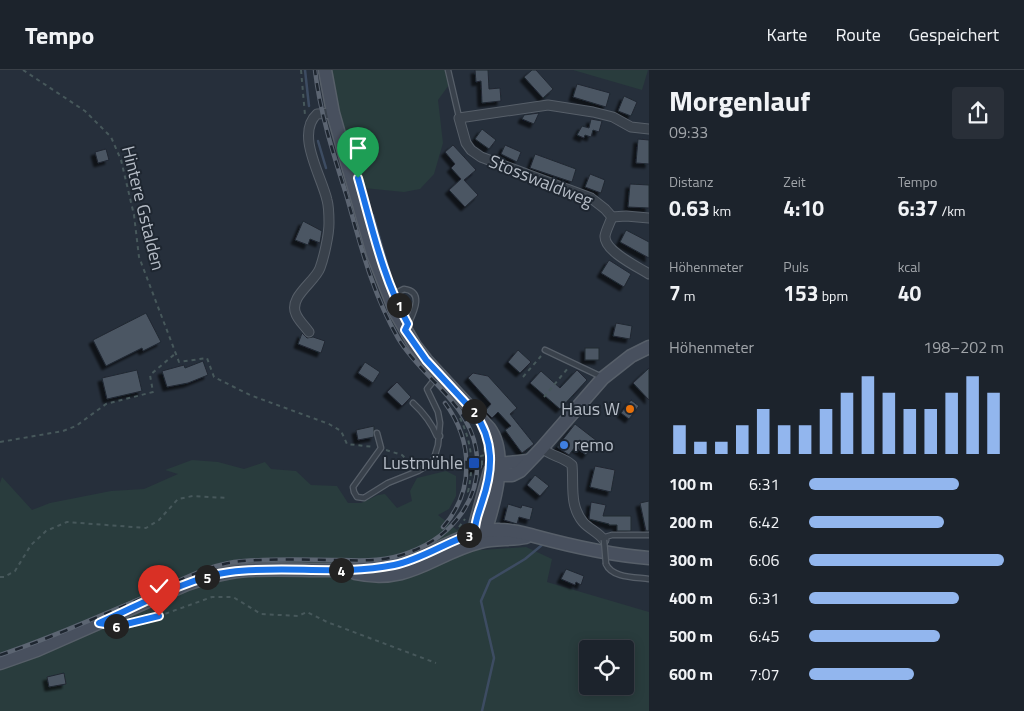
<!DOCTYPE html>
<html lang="de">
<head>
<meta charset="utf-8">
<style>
  :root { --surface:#1c232c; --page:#292f38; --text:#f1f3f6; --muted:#a0a4a9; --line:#3a4048; --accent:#92b6ee }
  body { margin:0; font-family:"Titillium Web",sans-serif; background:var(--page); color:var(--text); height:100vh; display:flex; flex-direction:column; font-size:19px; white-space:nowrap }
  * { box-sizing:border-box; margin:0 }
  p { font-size:16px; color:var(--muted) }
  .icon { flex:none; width:28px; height:28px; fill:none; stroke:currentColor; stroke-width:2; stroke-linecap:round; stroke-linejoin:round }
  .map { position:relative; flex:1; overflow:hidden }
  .panel { display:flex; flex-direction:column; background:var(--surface); width:375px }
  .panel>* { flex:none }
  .buttons { position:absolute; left:579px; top:570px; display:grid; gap:10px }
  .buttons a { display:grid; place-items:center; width:55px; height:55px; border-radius:5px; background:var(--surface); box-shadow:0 2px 12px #0003,0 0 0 1px var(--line); font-size:25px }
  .pin { position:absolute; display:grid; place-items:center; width:42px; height:42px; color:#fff; margin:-51px -21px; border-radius:50% 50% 50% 0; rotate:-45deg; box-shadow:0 0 5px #0007 }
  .pin .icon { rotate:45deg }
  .km { position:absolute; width:25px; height:25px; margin:-12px; border-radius:50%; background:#222; color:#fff; font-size:14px; line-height:25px; text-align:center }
  .round { display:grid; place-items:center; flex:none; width:52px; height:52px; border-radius:5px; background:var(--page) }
  .head { display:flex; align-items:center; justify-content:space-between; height:85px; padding:0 20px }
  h1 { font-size:28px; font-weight:700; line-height:38px }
  .stats { display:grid; grid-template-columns:repeat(3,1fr); gap:8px; height:85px; padding:5px 20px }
  .stats div { display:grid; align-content:center }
  .stats b { font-size:21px; font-weight:700 }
  .stats small { font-size:14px; font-weight:400 }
  .stats p { font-size:14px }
  .chart { height:140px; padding:10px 20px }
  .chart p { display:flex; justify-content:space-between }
  .chart svg { width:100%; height:90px; margin-top:5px; stroke:var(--accent); stroke-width:6 }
  ul { padding:0 20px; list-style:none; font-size:16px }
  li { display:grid; grid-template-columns:80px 60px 1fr; align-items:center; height:38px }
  li i { height:12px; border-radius:6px; background:var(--accent) }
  header { display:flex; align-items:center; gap:30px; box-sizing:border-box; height:70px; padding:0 25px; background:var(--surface); border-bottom:1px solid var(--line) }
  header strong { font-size:24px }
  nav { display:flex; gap:28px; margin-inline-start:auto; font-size:18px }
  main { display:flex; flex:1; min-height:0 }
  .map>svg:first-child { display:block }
</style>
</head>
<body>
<header>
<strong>Tempo</strong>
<nav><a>Karte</a><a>Route</a><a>Gespeichert</a></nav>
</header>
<main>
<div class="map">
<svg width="649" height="641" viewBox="0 0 649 641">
  <defs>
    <filter id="shadow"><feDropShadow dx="-4" dy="4" stdDeviation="1" flood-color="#0009"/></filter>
  </defs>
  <rect width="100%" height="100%" fill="#262f3b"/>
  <g fill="#293c3d" fill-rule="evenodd">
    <path d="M325 0H448L451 12 438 30 443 73 434 104 420 119 404 122 354 117Z"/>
    <path d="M573 0H648L642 20Z"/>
    <path d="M192 390 218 392 244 399 265 392 271 399 296 401 311 415 337 416 348 433H361L378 425 385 424 397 438 412 431 410 421 417 408 446 401 456 406V426L449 439 438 445 457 460 462 455 465 456 473 446 470 444 478 433 471 453 461 463 482 480 526 477 552 489 547 512 649 542V641H0V413L2 407 32 440 50 433 111 421 144 419 178 404 165 400ZM588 579H625V616H588Z"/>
  </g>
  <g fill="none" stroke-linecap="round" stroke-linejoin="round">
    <g stroke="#3d4c62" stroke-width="2.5">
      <path d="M305 0 309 36"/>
      <path d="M318 71 326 98"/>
      <path d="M373 145 390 204"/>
      <path d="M482 641 494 588 481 531 490 510 525 489 542 475"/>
    </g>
  </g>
  <g fill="#4c5663" stroke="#202832" filter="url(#shadow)">
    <path d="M475 0H488L489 19 500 18 501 31 482 33 481 11 476 12Z"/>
    <path d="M532 0H536L553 19 543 28 524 7Z"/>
    <path d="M577 14 610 23 606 37 573 27Z"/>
    <path d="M624 26 637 32 631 46 618 41Z"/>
    <path d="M539 43 534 54 522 49 524 45Z"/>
    <path d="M591 49 602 51 599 62 593 60 591 67 585 65 584 68 577 65 582 56 589 58Z"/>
    <path d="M482 59 496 70 489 79 475 69Z"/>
    <path d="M638 69 649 70V94L636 93Z"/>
    <path d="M453 75 476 100 464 110 478 125 465 137 449 120 461 109 451 98 455 94 445 82Z"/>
    <path d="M505 75 521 82 517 92 501 84Z"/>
    <path d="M106 79 109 90 98 93 95 82Z"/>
    <path d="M535 84 576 99 572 112 530 98Z"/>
    <path d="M590 104 605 110 601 123 585 117Z"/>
    <path d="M630 114 649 115V138L628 137Z"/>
    <path d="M303 151 322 161 320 173 310 169 308 175 295 170Z"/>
    <path d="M626 160 649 172V188L620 172Z"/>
    <path d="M609 190 631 204 624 217 601 203Z"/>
    <path d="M146 243 161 272 143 281 142 278 106 296 93 270Z"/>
    <path d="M616 253 632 256 630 269 613 266Z"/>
    <path d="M302 263 307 268 313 267 325 271 321 283 298 274Z"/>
    <rect x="585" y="278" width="14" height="12"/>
    <path d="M518 280 531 292 520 303 508 292Z"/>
    <path d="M203 291 208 305 188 313 167 317 162 301 184 295 185 298Z"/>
    <path d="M365 292 380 302 373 313 358 303Z"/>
    <path d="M649 298V330L633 313Z"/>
    <path d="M137 300 142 321 107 329 102 308Z"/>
    <path d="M577 300 587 310 560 339 530 313 541 301 560 318Z"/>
    <path d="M473 303 488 306 517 338 510 344 534 374 522 383 505 360 511 356 498 342 492 348 485 341 491 334 468 308Z"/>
    <path d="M397 312 411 327 402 336 387 322Z"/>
    <path d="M631 330 639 336 629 349 621 343Z"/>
    <path d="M575 354 597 371 586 385 575 377 569 385 557 377Z"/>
    <path d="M374 356V367L358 370 356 360Z"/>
    <path d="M470 390H484L482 399H470Z"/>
    <path d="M595 396 615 400 611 422 590 417Z"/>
    <path d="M535 405 549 416 540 426 527 415Z"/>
    <path d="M649 431V461H646L640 433Z"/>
    <path d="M591 432 606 435 603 446H631V461H617V455H609V454L589 449Z"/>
    <path d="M508 434 521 438 522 435 533 438 530 450 519 447 517 454 504 450Z"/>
    <path d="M566 499 584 506 581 515 576 512 575 515 561 509Z"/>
    <path d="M64 603 66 614 49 617 47 607Z"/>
  </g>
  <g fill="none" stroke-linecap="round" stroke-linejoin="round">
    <g stroke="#575f69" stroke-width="7">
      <g id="lane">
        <path d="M448 0 459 47"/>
        <path d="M390 226 404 219C426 222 412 245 407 257"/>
        <path d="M545 280 602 307"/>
        <path d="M413 333C424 343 431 352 437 366H440"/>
        <path d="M377 363 381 378 353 417 354 422 357 427 364 428 388 413 418 401 433 392 438 375 440 353 438 342 427 319 438 305"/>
        <path d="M602 468 612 465H649"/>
        <path d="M606 494C612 508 635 507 649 509"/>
      </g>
    </g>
    <g stroke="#575f69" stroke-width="11">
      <g id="street">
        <path d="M612 147 605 139 591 128 481 87 471 80 466 73 459 48 548 35 593 42 613 47 631 57 649 59"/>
        <path d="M612 147C610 153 606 160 605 166 604 181 638 197 649 204"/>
        <path d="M612 147 626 146 649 148"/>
        <path d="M309 262C305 256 298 250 296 244 288 227 315 212 320 198 324 187 329 165 329 153 329 146 329 137 327 130 322 107 295 64 317 44L333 43"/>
        <path d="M542 378C552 387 562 386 572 395 574 415 569 435 583 452 589 459 598 462 604 470"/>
      </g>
    </g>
    <g stroke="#575f69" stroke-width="15">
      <g id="secondary">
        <path d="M325 0 333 43 360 138 373 184 396 243 415 276 426 290 489 358C510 386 492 441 482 471"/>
        <path d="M492 398 499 394 528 391"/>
        <path d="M499 405H512L520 401 542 378 603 308 631 286 649 277"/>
        <path d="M475 463 476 452 490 401"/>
        <path d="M355 503C410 515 433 484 480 472 494 468 511 470 526 467"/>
        <path d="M0 593 37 580 187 514C207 507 227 501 249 500 299 497 355 506 404 492 437 483 465 459 500 460 513 460 522 463 534 466 571 476 610 485 649 488"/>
      </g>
    </g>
    <g stroke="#47585b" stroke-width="2" stroke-dasharray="4 4" stroke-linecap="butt">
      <path d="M23 0 85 41 111 67 121 90 134 145 139 187 179 292 207 288 214 307 250 325 329 354 341 361 347 374 374 377"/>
      <path d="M301 0 305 45"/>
      <path d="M523 307 541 286"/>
      <path d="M544 327 568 298"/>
      <path d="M460 348C472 373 474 395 468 422L472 424"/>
      <path d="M0 372 63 361 76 356 106 334 153 322 150 305 176 283"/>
      <path d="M386 380 402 385 413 396"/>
      <path d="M482 395 481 386 485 385 484 377H485"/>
      <path d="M459 457 465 449"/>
      <path d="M0 507H4L15 501 31 475 46 461 67 452 146 458 159 450 178 429 193 426 227 428"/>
      <path d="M119 556 159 546 212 527H233L261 544 298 546 307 542 327 552 436 593"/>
    </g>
    <use href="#lane" stroke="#39414b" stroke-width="4.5"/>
    <use href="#street" stroke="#39414b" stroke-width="9"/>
    <use href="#secondary" stroke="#48505e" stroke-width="12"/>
    <g stroke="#5c6572" stroke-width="4.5">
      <g id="rail">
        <path d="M443 457C475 421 473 371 445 333"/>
        <path d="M0 585C49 569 95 548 142 528 171 515 202 497 234 492 266 488 309 490 342 490 366 491 387 491 410 482 453 466 484 427 476 379 468 332 421 307 398 268 372 223 360 173 346 124 333 83 320 43 315 0"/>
      </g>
    </g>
    <use href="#rail" stroke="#1e2630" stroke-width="2.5" stroke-dasharray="8" stroke-linecap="butt"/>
    <g stroke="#575f69" stroke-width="7" stroke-linecap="butt">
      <path id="lane-bridge" d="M604 470 606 494"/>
    </g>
    <use href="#lane-bridge" stroke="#39414b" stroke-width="4.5"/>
  </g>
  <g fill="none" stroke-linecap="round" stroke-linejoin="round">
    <g stroke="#fff" stroke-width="10">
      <path id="route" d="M159 546 118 556 99 553C138 536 189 507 230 502 284 495 340 506 394 495 423 489 447 471 475 463 474 453 479 442 482 432 493 400 495 371 474 342L426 290 405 260 408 254C383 209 372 157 358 108"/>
    </g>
    <use href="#route" stroke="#1a73e8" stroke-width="6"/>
  </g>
  <circle fill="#e8710a" stroke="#1e2630" stroke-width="2" cx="630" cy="339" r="5"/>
  <circle fill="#3f7fe0" stroke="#1e2630" stroke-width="2" cx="564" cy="375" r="5"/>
  <rect fill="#1a4fb4" stroke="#1e2630" stroke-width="2" x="468" y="387" width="12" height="12" rx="2.5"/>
  <g text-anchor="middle" stroke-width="4" stroke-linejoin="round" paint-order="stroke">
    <g font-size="18" fill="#b5bcc6" stroke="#1e2630">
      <text transform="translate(541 111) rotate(22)" y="6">Stosswaldweg</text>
      <text transform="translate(143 138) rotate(76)" y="6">Hintere Gstalden</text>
    </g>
    <g font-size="18" fill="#b5bcc6" stroke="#1e2630" text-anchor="end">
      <text x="620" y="345">Haus W</text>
      <text x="574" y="381" text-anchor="start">remo</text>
      <text x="463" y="399">Lustmühle</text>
    </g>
  </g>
</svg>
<div class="buttons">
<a><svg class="icon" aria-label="locate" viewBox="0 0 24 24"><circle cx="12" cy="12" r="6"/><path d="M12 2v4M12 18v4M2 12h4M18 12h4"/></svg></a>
</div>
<div class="pin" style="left:358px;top:108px;background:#1e9e55"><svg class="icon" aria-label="arrive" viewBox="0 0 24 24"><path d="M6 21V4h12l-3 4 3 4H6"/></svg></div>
<div class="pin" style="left:159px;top:546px;background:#d93025"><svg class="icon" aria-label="check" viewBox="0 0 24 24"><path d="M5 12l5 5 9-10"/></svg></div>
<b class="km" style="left:399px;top:235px">1</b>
<b class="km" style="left:474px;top:341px">2</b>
<b class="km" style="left:469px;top:465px">3</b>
<b class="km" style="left:341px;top:500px">4</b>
<b class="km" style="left:207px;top:507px">5</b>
<b class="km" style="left:116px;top:556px">6</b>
</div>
<section class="panel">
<div class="head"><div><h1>Morgenlauf</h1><p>09:33</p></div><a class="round"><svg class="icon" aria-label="share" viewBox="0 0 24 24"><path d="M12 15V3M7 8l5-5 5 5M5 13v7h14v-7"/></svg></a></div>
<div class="stats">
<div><p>Distanz</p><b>0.63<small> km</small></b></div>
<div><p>Zeit</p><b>4:10</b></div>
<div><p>Tempo</p><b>6:37<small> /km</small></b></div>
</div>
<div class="stats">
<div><p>Höhenmeter</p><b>7<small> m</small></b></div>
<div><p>Puls</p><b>153<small> bpm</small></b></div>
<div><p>kcal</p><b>40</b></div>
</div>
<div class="chart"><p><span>Höhenmeter</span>198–202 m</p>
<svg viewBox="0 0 160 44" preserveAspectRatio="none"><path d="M5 44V30M15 44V38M25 44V38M35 44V30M45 44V22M55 44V30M65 44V30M75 44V22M85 44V14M95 44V6M105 44V14M115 44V22M125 44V22M135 44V14M145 44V6M155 44V14"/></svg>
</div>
<ul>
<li><b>100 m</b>6:31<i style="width:77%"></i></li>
<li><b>200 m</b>6:42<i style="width:69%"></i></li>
<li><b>300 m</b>6:06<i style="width:100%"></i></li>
<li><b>400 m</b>6:31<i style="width:77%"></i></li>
<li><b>500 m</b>6:45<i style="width:67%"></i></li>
<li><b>600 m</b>7:07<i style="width:54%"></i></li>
</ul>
</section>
</main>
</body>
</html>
